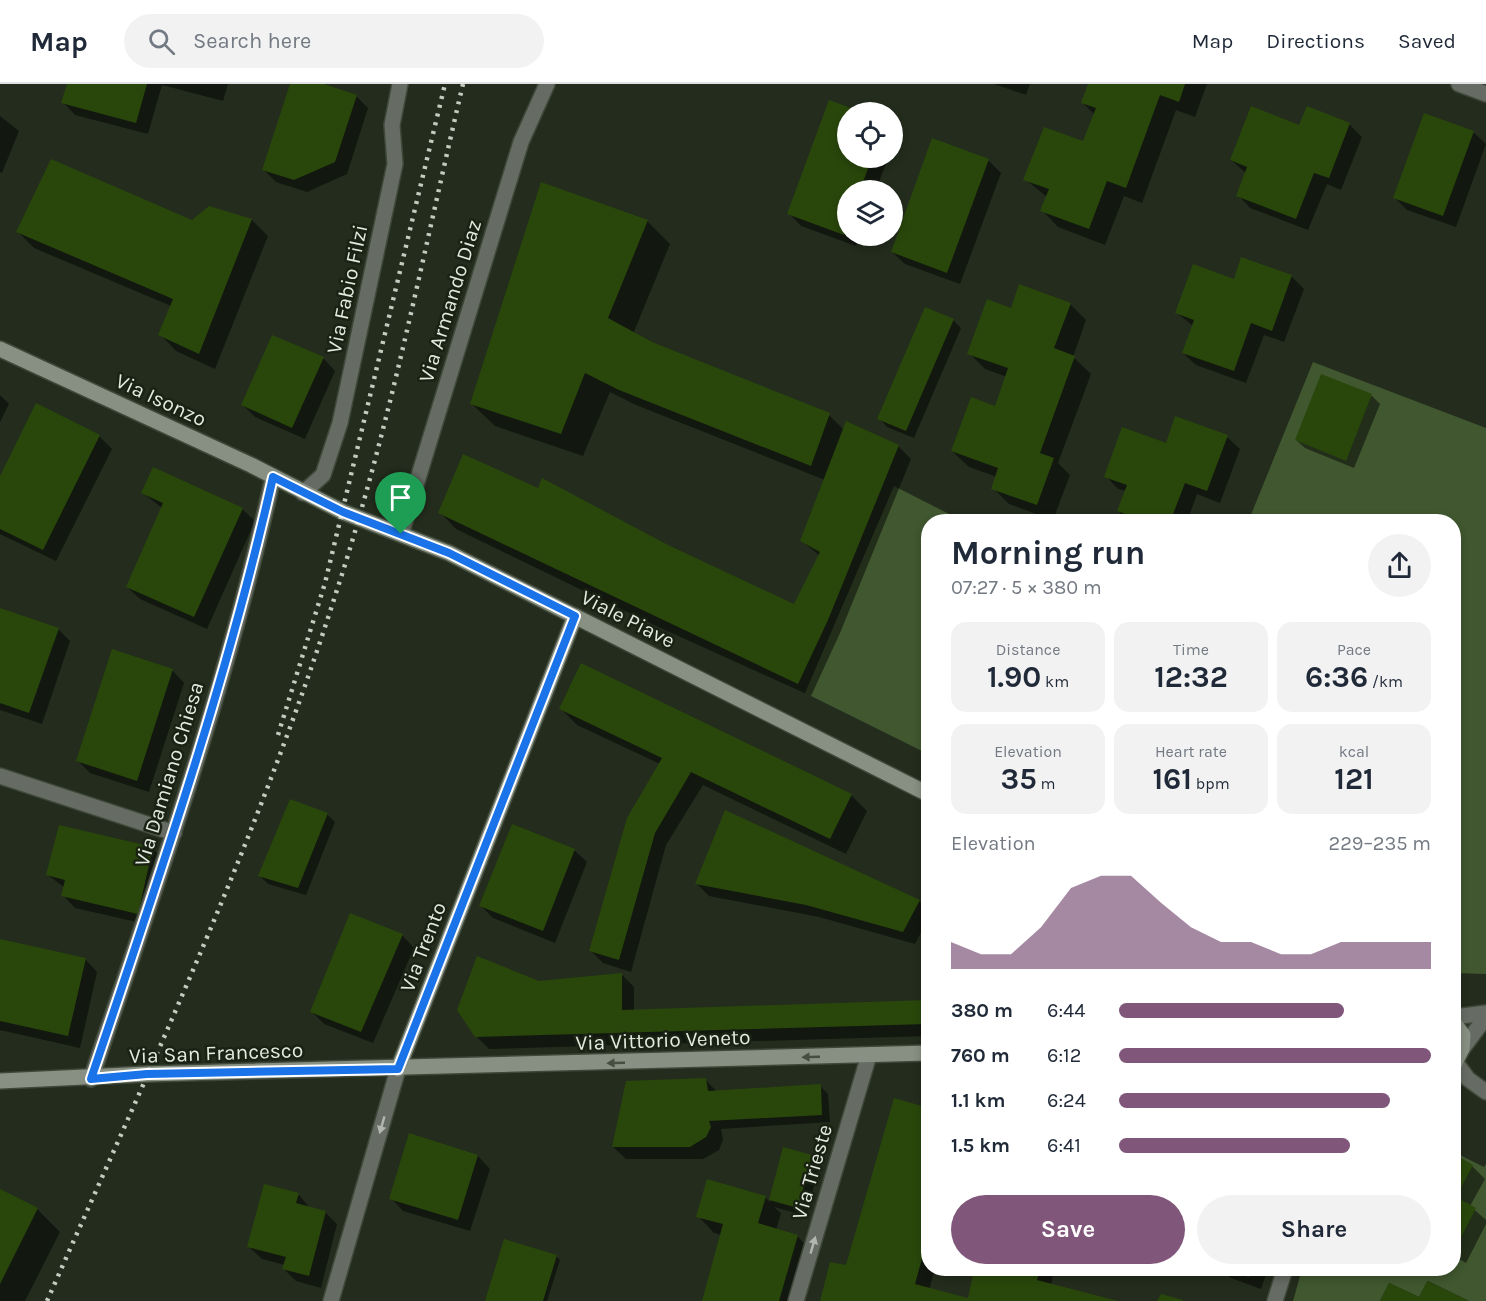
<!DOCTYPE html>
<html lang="en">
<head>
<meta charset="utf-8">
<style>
  :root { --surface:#fff; --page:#f2f2f3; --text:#1f2937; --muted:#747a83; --line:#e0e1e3; --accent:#80577b }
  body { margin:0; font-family:Karla,sans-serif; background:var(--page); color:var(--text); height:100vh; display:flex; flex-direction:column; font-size:22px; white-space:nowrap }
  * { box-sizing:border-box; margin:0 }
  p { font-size:20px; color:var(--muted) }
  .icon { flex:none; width:33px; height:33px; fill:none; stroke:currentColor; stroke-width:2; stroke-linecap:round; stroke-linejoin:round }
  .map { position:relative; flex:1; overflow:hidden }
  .side { position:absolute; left:921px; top:430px; width:540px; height:762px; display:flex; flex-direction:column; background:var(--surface); border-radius:24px; box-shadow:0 3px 9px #0003 }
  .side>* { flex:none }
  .fabs { position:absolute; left:837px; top:18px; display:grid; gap:12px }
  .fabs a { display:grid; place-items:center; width:66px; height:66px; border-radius:50%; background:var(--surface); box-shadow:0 3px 9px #0003; font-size:30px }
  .pin { position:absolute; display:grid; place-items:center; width:51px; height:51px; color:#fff; margin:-62px -26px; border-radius:50% 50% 50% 0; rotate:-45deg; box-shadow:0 0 6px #0007 }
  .pin .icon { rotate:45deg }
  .round { display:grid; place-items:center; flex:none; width:63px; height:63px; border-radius:32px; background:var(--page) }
  .overview { display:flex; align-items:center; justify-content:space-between; height:102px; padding:0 30px }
  h1 { font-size:33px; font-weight:700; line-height:45px }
  .stats { display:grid; grid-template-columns:repeat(3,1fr); gap:9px; height:102px; padding:6px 30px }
  .stats div { display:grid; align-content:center; border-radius:15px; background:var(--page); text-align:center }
  .stats b { font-size:30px; font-weight:700 }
  .stats small { font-size:16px; font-weight:400 }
  .stats p { font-size:16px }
  .chart { height:168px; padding:12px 30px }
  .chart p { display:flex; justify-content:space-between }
  .chart svg { width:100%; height:108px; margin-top:6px; fill:var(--accent); opacity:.7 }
  .cta { display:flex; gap:12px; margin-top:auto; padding:12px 30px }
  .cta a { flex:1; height:69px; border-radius:36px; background:var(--accent); color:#fff; font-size:24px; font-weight:700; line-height:69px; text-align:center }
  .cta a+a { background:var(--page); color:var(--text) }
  ul { padding:0 30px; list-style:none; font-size:20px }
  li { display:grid; grid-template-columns:96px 72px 1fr; align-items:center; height:45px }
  li i { height:15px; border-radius:8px; background:var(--accent) }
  header { display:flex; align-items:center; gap:36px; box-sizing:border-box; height:84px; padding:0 30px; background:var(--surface); border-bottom:2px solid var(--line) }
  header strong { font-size:28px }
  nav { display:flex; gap:33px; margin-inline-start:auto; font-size:21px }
  .search { width:420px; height:54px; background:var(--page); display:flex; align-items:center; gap:15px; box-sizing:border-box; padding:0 21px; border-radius:33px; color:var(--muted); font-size:22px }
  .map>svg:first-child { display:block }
</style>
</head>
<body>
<header>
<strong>Map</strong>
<div class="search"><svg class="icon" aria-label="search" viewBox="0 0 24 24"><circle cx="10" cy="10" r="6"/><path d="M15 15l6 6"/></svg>Search here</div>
<nav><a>Map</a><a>Directions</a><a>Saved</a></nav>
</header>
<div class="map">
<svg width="1486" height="1217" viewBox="0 0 1486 1217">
  <rect width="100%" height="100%" fill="#232c1d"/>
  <g fill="#40572f">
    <path d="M1313 278 1486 344V890L1454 889V438H1248Z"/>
    <path d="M894 402 965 438H928V670L805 609Z"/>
    <path d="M1454 1068 1484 1083 1486 1080V1217H1469L1428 1197 1419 1213 1389 1199 1380 1217H1293L1302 1185H1454Z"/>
  </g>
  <g fill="#0007">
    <path d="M68 0H228L223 17 162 1 148 50 75 31 63 18Z"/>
    <path d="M291 0H319L356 12 368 24 347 90 307 108 276 98 264 86Z"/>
    <path d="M994 0H1030L1026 11Z"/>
    <path d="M1089 0H1207L1195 33 1176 26 1142 119 1124 112 1105 161 1058 143 1042 126 1047 113 1025 95 1084 59 1095 31 1082 18Z"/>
    <path d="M830 18 858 28H848V74H888L876 106H848V152H860L856 162 801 142 789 129Z"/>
    <path d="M1308 24 1350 41 1362 53 1341 106 1327 100 1308 146 1250 124 1238 111 1246 89 1231 76 1300 43Z"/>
    <path d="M0 32 19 47 2 89 0 88Z"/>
    <path d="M892 46 897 51 892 62Z"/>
    <path d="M1473 48 1486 60 1456 143 1407 126 1395 114Z"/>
    <path d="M988 76 1001 89 960 200 905 180 892 168Z"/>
    <path d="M209 123 252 136 268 152 215 285 176 267 160 250 171 222 34 164 18 148 192 138Z"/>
    <path d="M647 137 670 160 633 250 651 260 829 331 844 346 898 362 911 375 840 549 811 612 654 541 456 445 440 428 667 462 795 522 820 472 802 457 825 396 636 321 610 308 583 372 495 342 472 320Z"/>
    <path d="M1291 192 1304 205 1284 258 1264 251 1246 299 1196 281 1183 269 1193 242 1177 229 1235 196Z"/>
    <path d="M1070 220 1086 236 1073 273 1091 290 1058 379 1070 391 1053 436 1009 420 993 404 997 393 969 383 952 367 996 324 1007 293 985 285 969 269 1012 226Z"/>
    <path d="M953 236 961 244 914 354 887 343 879 334Z"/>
    <path d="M323 274 335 287 305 355 255 333 243 321Z"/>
    <path d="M1322 292 1372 312 1380 320 1354 384 1305 364 1296 356Z"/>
    <path d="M0 311 9 320 0 338Z"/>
    <path d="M37 321 99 352 112 365 56 477 0 450V396Z"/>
    <path d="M1227 353 1240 365 1220 419 1197 410 1187 438H1130L1118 427 1126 407 1118 405 1106 392 1166 361Z"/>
    <path d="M143 409 242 425 255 437 207 545 140 515 127 503 162 424Z"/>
    <path d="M0 525 58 545 70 557 42 640 0 626Z"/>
    <path d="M172 586 184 599 149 708 90 689 78 677Z"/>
    <path d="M561 625 851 711 867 727 846 770 703 701 666 761 631 888 603 879 590 866 660 680 577 641Z"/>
    <path d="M327 730 335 738 306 811 268 800 260 792Z"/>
    <path d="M60 743 153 765 165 777 150 841 75 824 63 811 65 804 48 791Z"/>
    <path d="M574 766 587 778 555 859 493 834 481 822Z"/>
    <path d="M697 800 919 817 928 826V835L915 860 819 833 709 812Z"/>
    <path d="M402 851 414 864 373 959 324 940 312 928Z"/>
    <path d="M0 856 85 875 97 888 80 964 0 946Z"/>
    <path d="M621 890 634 903V927L928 917V952L489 965 476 952 539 899Z"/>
    <path d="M705 995 717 1008 820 1002 828 1010 830 1038 721 1045 723 1056 719 1066 703 1075H626L613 1063Z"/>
    <path d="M927 1010 928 1185H935L929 1206 969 1216 975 1185H1054L1051 1201 1115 1217H822L847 1183Z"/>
    <path d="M410 1051 478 1072 490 1085 470 1147 403 1127 391 1114Z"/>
    <path d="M784 1065 811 1072 820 1080 806 1132 774 1123 781 1129 776 1146 797 1152 813 1168 800 1217H703L722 1151 714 1149 698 1132 765 1113 770 1118Z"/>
    <path d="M1454 1072 1472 1082 1485 1095 1470 1122 1486 1136V1140L1466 1179 1454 1172Z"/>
    <path d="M0 1107 37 1125 60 1148 25 1217H0Z"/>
    <path d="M298 1110 310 1124 325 1128 337 1140 321 1204 296 1197 284 1185 285 1181 262 1175 249 1163Z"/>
    <path d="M556 1172 560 1176 547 1217H486Z"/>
    <path d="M1222 1185H1268L1261 1205 1231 1194Z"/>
  </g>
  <g fill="#29470b">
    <path d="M67 0H147L136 39 61 19Z"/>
    <path d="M290 0H324L357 11 335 78 294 96 262 86Z"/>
    <path d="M1088 0H1185L1179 18 1160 11 1126 104 1107 97 1089 145 1040 127 1049 105 1023 96 1044 43 1083 57 1096 24 1081 19Z"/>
    <path d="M829 16 862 28H848V74H872L860 106H848V140L844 151 787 130Z"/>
    <path d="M1251 22 1299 41 1307 22 1350 39 1329 94 1314 89 1296 135 1236 112 1247 83 1230 76Z"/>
    <path d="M1424 29 1474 47 1443 132 1393 114Z"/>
    <path d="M932 54 989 75 947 189 891 168Z"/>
    <path d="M51 75 192 136 209 122 252 135 199 270 158 251 173 215 16 148Z"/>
    <path d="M541 98 648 136 608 234 652 258 830 329 811 382 619 306 585 289 561 350 470 320Z"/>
    <path d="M1241 173 1292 191 1272 247 1251 239 1234 287 1182 269 1194 236 1175 229 1193 180 1234 195Z"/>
    <path d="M1019 200 1071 219 1054 264 1075 272 1040 369 1054 374 1037 421 991 405 998 384 951 367 971 313 995 322 1008 284 967 270 987 215 1011 224Z"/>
    <path d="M925 223 954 235 906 347 877 335Z"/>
    <path d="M272 251 324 273 292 344 241 321Z"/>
    <path d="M1321 290 1372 310 1346 377 1295 356Z"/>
    <path d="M36 319 100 351 43 466 0 445V392Z"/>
    <path d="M1175 332 1228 351 1207 407 1185 399 1170 438H1147L1117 427 1127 401 1104 393 1122 343 1166 359Z"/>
    <path d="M846 337 899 361 828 536 798 600 438 429 463 370 538 404 542 394 668 461 794 520 820 468 800 457Z"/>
    <path d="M153 383 243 424 194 533 126 503 163 419 141 409Z"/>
    <path d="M0 524 59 544 29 629 0 619Z"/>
    <path d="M112 565 173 585 137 697 76 677Z"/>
    <path d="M581 579 852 710 830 755 691 688 655 749 619 876 589 867 627 734 662 674 559 625Z"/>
    <path d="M290 715 328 729 298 804 258 792Z"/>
    <path d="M725 726 920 816 903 848 806 821 695 800Z"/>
    <path d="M512 740 575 765 543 847 479 822Z"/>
    <path d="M59 741 153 763 138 830 61 812 65 796 46 791Z"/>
    <path d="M350 829 403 850 361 948 310 928Z"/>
    <path d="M0 855 86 874 68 952 0 937Z"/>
    <path d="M477 872 539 897 622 889V926L928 916V940L475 953 457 926Z"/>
    <path d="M706 994 708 1007 821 1000 822 1031 709 1037 711 1043 706 1053 690 1063H612L626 997Z"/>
    <path d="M926 1008 928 1009V1153L915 1200 968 1214 974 1185H1040L1037 1196 1118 1217H820L830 1178 846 1181 894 1014 922 1022Z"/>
    <path d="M409 1049 478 1071 458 1136 389 1115Z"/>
    <path d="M783 1063 812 1071 798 1124 769 1116Z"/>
    <path d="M1454 1070 1473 1081 1456 1113 1476 1124 1454 1167Z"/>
    <path d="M707 1095 766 1112 758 1139 798 1151 779 1217H702L723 1140 696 1133Z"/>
    <path d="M264 1100 299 1109 296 1119 326 1127 309 1192 282 1185 286 1173 247 1163Z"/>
    <path d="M0 1105 38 1124 0 1200Z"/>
    <path d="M504 1155 557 1171 543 1217H485Z"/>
    <path d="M1226 1185H1252L1249 1193Z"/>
    <path d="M1427 1197 1469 1217H1380L1389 1199 1419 1213Z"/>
    <path d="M1161 1210 1183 1216V1217H1157Z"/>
  </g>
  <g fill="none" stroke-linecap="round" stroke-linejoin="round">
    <g stroke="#3e4738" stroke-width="18">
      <g id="street">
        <path d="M1459 0 1486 10"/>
        <path d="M303 409 323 391 340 339 395 80 392 41 400 0"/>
        <path d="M401 450 521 58 547 0"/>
        <path d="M0 692 174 749"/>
        <path d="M1454 933 1486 929"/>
        <path d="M1462 965 1486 933"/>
        <path d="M1456 979 1468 995 1486 1008"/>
        <path d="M91 995C158 796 228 598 273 393"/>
        <path d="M331 1217 398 985"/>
        <path d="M796 1217 869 971"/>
        <path d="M1275 1217 1285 1185"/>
      </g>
    </g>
    <g stroke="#3e4738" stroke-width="18">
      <g id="secondary">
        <path d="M0 265 251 381 343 428 449 469 928 710"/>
        <path d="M1454 939 1463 951 1462 965 1454 981"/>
        <path d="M398 985 575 532"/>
        <path d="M0 997 147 990 928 969"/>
      </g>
    </g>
    <use href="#street" stroke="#666b63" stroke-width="15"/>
    <use href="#secondary" stroke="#889083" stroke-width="15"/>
    <g stroke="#c4cbc0" stroke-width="4.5" stroke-dasharray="3 6" stroke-linecap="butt">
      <path d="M278 651 325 499 445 0"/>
      <path d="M47 1217C150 984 259 752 336 509 390 343 423 170 463 0"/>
    </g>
  </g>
  <defs><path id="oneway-solid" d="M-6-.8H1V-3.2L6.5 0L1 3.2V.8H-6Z" transform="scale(1.5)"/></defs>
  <g fill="#464e40">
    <use href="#oneway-solid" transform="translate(811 973) rotate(178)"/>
    <use href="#oneway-solid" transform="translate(616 979) rotate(178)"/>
  </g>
  <g fill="#b2b7ae">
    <use href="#oneway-solid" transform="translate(382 1041) rotate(106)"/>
    <use href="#oneway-solid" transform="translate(813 1161) rotate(-74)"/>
  </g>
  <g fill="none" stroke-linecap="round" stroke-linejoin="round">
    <g stroke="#fff" stroke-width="12">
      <path id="route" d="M273 393 343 428 449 469 575 532 398 985 147 990 91 995C158 796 227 598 273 393Z"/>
    </g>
    <use href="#route" stroke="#1a73e8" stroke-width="8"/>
  </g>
  <g text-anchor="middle" stroke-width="5" stroke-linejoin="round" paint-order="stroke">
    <g font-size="21" fill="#e4eae0" stroke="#1a2214">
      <text transform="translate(347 205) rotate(-78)" y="7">Via Fabio Filzi</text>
      <text transform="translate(450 217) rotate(-73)" y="7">Via Armando Diaz</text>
      <text transform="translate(161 316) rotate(25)" y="7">Via Isonzo</text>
      <text transform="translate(628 535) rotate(27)" y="7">Viale Piave</text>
      <text transform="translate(169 690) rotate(-73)" y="7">Via Damiano Chiesa</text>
      <text transform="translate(423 863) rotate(-69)" y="7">Via Trento</text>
      <text transform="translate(663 956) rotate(-2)" y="7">Via Vittorio Veneto</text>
      <text transform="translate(216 969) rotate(-2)" y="7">Via San Francesco</text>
      <text transform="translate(812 1088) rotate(-74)" y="7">Via Trieste</text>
    </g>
  </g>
</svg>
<div class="fabs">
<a><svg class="icon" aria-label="locate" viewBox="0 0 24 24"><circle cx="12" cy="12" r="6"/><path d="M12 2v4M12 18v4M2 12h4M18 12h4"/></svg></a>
<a><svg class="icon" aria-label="layers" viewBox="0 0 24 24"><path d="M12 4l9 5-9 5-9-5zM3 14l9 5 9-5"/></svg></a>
</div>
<div class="pin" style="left:401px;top:450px;background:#1e9e55"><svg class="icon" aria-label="arrive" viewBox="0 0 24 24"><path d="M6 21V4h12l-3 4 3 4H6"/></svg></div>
<section class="side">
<div class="overview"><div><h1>Morning run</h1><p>07:27 · 5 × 380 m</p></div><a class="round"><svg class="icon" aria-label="share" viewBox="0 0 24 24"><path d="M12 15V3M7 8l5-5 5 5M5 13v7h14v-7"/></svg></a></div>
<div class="stats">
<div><p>Distance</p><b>1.90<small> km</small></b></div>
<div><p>Time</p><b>12:32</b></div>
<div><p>Pace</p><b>6:36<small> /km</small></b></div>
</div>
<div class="stats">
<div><p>Elevation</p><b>35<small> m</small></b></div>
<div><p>Heart rate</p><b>161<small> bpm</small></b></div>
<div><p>kcal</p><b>121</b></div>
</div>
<div class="chart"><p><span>Elevation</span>229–235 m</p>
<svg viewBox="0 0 160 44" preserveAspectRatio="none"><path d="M0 44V33L10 38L20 38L30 27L40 11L50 6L60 6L70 17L80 27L90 33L100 33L110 38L120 38L130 33L140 33L150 33L160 33V44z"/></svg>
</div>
<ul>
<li><b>380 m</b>6:44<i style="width:72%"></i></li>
<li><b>760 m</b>6:12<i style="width:100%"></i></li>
<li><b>1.1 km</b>6:24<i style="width:87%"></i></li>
<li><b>1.5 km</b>6:41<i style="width:74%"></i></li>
</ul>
<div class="cta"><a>Save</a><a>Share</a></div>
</section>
</div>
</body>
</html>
